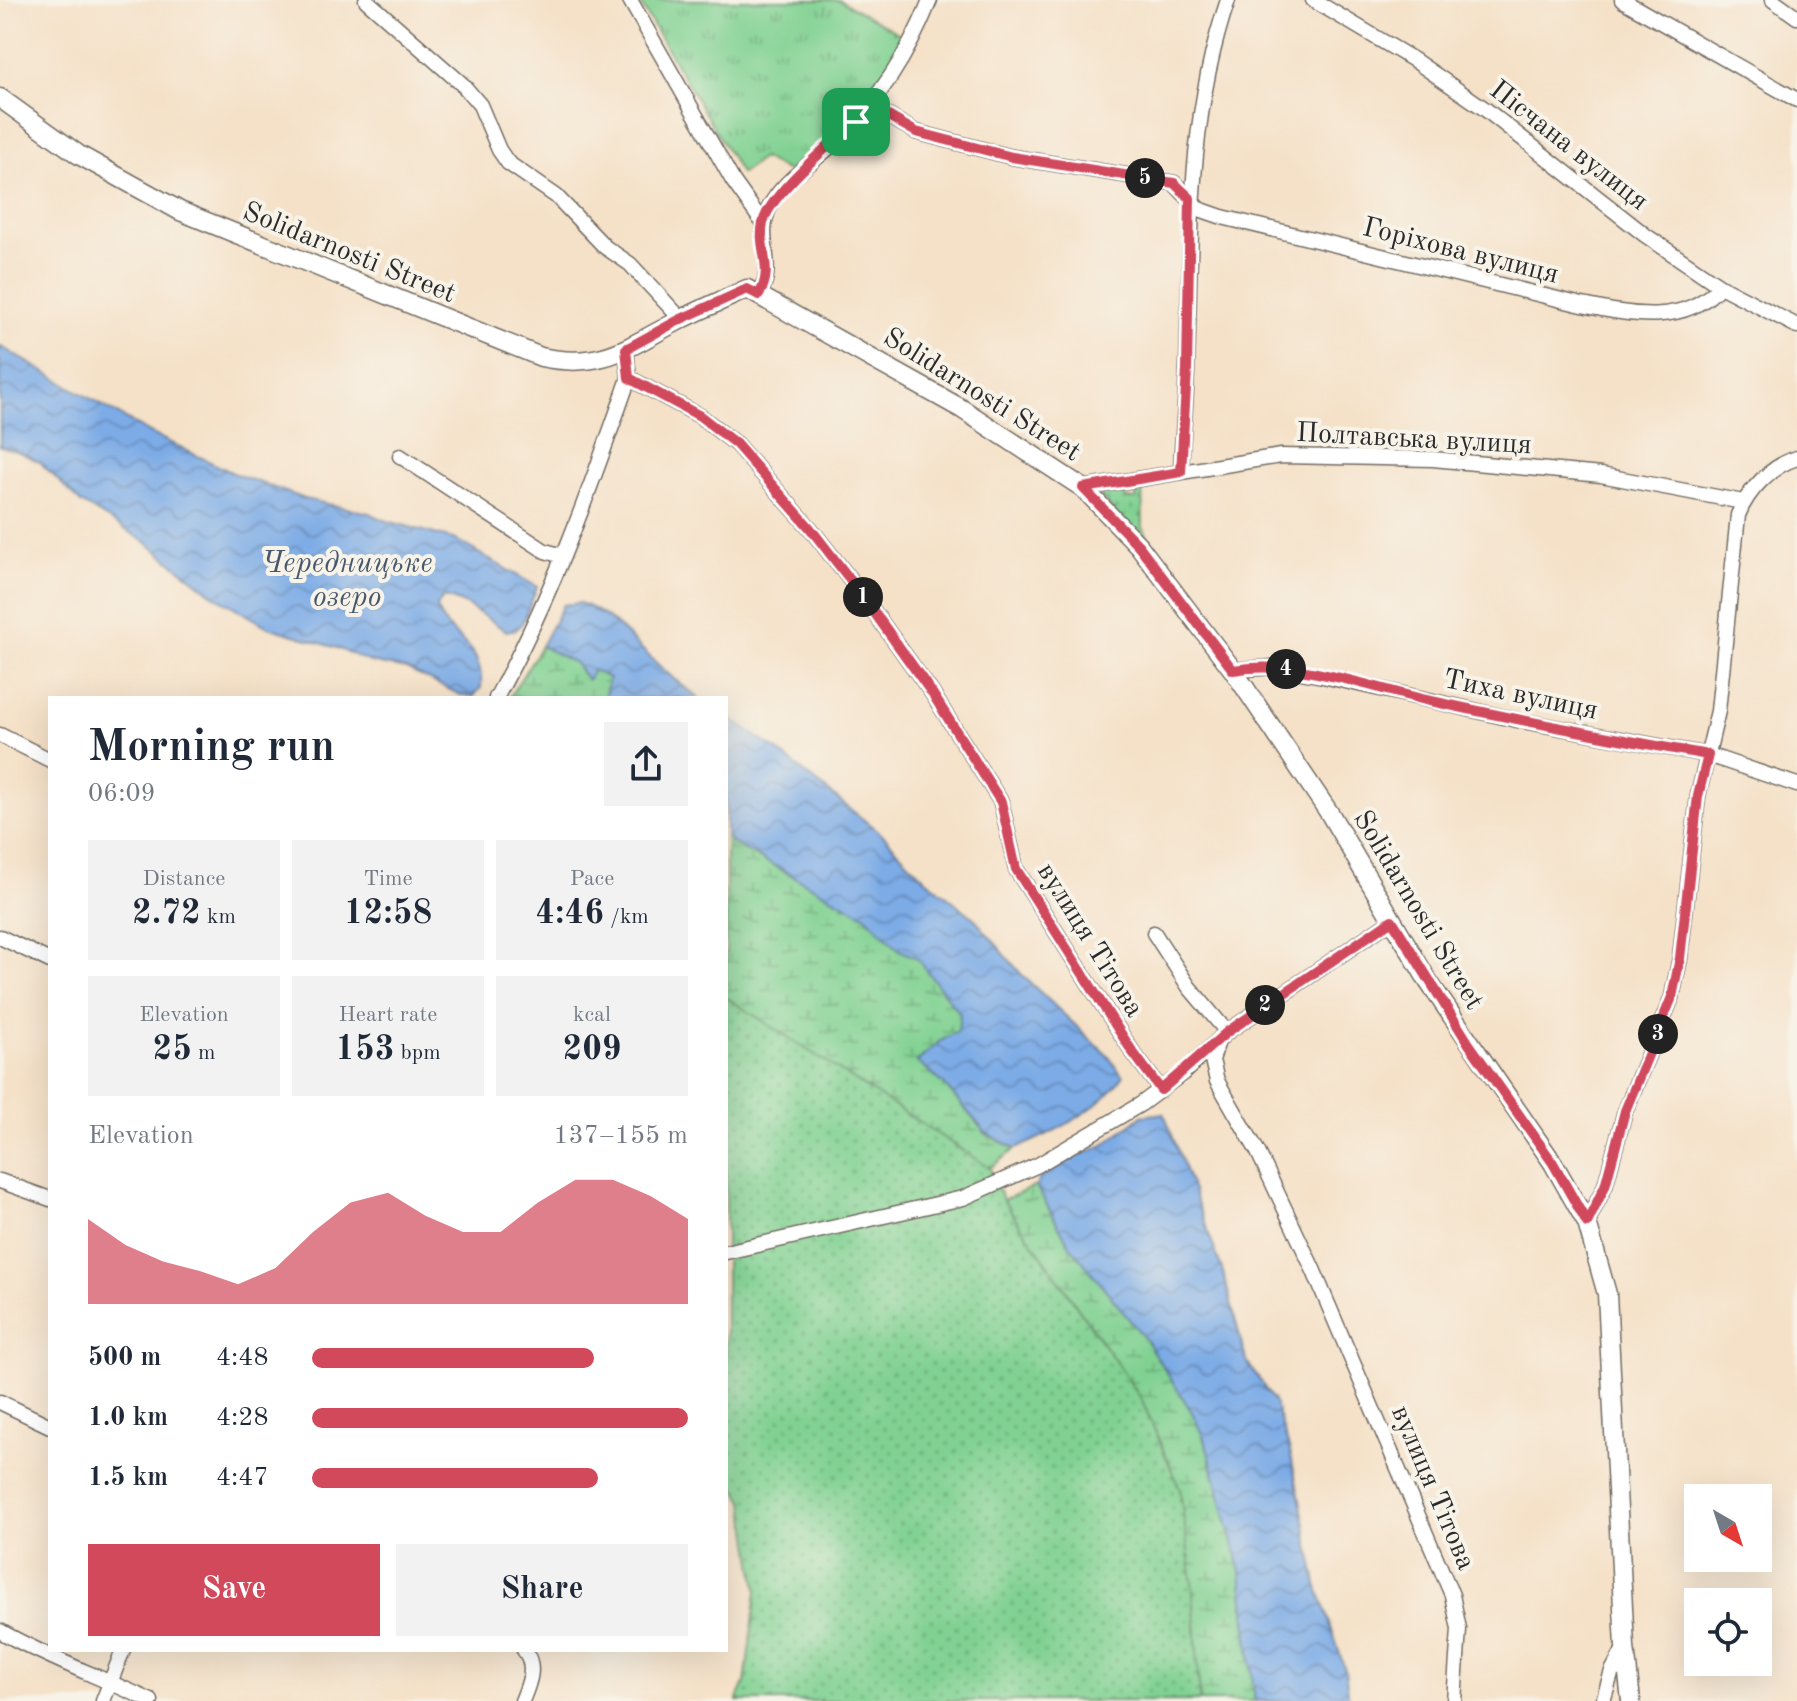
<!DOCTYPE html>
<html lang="en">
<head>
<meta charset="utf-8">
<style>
  :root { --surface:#fff; --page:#f2f2f3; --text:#1f2937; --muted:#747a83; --accent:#d1495b }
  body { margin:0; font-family:"Old Standard TT",serif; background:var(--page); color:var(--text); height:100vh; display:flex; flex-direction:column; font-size:30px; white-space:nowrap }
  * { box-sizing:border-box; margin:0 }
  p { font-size:26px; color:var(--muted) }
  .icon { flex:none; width:44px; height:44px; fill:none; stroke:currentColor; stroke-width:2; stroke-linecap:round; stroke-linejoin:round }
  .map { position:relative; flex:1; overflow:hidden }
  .drawer { position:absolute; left:48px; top:696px; width:680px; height:956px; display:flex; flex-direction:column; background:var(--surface); border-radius:0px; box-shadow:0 8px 32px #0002 }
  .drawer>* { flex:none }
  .needle { width:52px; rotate:141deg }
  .buttons { position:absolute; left:1684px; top:1484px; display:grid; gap:16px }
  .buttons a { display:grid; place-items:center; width:88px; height:88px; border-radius:0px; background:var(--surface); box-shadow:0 8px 32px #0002; font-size:40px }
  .pin { position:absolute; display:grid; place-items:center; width:68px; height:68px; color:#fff; margin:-34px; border-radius:16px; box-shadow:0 4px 12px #0006 }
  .km { position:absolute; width:40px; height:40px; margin:-20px; border-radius:50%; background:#222; color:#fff; font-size:22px; line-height:40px; text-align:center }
  .round { display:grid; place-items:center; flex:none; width:84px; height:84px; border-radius:0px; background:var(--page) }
  .head { display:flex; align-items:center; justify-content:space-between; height:136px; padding:0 40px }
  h1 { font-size:44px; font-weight:700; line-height:60px }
  .metrics { display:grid; grid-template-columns:repeat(3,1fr); gap:12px; height:136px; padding:8px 40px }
  .metrics div { display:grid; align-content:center; border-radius:0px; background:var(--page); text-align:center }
  .metrics b { font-size:34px; font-weight:700 }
  .metrics small { font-size:22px; font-weight:400 }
  .metrics p { font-size:22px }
  .chart { height:224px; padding:16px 40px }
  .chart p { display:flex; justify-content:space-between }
  .chart svg { width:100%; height:144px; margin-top:8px; fill:var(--accent); opacity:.7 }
  .action { display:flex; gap:16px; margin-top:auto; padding:16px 40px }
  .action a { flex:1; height:92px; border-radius:0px; background:var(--accent); color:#fff; font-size:32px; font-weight:700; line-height:92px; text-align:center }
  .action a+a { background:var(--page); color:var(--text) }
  ul { padding:0 40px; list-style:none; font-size:26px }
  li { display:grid; grid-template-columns:128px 96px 1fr; align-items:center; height:60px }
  li i { height:20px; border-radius:10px; background:var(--accent) }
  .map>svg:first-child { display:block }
</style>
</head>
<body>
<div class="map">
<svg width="1797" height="1701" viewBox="0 0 1797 1701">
  <defs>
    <pattern id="grass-dots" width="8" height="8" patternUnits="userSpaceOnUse" patternTransform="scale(2)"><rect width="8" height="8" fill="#80d192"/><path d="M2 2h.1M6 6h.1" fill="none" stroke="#69aa77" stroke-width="1.8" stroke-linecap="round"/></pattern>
    <pattern id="wetland-marsh" width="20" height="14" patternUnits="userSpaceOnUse" patternTransform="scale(2)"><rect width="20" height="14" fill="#80d192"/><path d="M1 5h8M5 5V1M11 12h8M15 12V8" fill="none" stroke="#69aa77"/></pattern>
    <pattern id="park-tufts" width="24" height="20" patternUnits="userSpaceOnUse" patternTransform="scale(2)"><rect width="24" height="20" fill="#80d192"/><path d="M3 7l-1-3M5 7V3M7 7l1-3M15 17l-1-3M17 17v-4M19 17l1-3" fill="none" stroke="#69aa77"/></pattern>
    <pattern id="water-waves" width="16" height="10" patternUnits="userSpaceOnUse" patternTransform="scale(2)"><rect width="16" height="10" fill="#7cabe6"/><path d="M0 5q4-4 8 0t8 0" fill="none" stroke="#668bbb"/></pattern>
  </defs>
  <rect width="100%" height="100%" fill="#f7f3e8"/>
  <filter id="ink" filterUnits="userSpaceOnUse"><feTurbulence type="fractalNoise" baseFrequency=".0125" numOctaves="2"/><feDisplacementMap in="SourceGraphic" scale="16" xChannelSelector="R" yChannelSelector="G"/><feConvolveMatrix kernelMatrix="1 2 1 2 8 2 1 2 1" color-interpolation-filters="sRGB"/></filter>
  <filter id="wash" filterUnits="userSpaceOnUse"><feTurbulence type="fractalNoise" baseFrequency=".006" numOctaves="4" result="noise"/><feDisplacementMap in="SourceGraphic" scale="32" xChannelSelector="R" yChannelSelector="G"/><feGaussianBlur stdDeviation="1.8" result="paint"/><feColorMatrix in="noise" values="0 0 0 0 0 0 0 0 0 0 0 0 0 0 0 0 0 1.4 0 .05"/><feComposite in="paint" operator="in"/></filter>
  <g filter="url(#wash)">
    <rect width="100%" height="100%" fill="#f5e1c8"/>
    <g fill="url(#grass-dots)" stroke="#567e5e" stroke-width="2">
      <path d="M1142 483 1143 527 1157 555 1153 556 1100 496 1104 492 1121 488 1126 493V499H1136V484Z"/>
      <path d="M726 997 990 1168 1003 1200 1141 1398 1180 1489 1193 1590 1200 1701H737L745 1683 757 1590 744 1502 726 1469Z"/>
    </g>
    <g fill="url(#wetland-marsh)" stroke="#567e5e" stroke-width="2">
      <path d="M541 646 575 663 587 680 593 670 609 678 605 694 609 698H509Z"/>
      <path d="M726 835 732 843 865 915 899 950 917 958 960 1014 958 1031 939 1042 917 1062 943 1083 986 1134 1015 1149 990 1168 726 997Z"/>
      <path d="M1036 1186 1069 1244 1145 1339 1192 1412 1206 1443 1241 1572 1255 1701H1200L1193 1590 1180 1489 1141 1398 1003 1200Z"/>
    </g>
    <path fill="url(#park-tufts)" stroke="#567e5e" stroke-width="2" d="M638 0H839L907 38 867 99 821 149 791 173 762 158 741 174Z"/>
    <g fill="url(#water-waves)" stroke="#546b88" stroke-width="2">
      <path d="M0 346 150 433 233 473 305 499 369 513 381 519 456 540 537 587 524 620 517 629 506 631C486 618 466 601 443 597L437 607C445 639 485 642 481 688L473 697 461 695 406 669 370 662 337 648 268 627 215 596 146 542 81 503 40 462 19 452 0 446Z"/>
      <path d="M580 603C610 614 627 636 650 657 665 672 682 686 699 698H609L605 695 609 678 593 670 587 680 575 663 541 646 563 605Z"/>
      <path d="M726 716 775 749 884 836 920 874 974 918 1022 975 1108 1056 1123 1076C1099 1111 1053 1133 1015 1149L986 1133 943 1083 917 1062 939 1042 958 1031 960 1014 917 958 899 950 865 915 732 843 726 835Z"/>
      <path d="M1164 1113 1223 1272 1246 1360 1274 1402 1290 1451 1317 1584 1345 1670 1349 1701H1255L1241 1572 1206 1443 1192 1412 1145 1339 1069 1244 1036 1186 1044 1171 1104 1145 1141 1116Z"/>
    </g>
  </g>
  <g filter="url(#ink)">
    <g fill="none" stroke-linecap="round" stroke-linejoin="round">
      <g stroke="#726b62" stroke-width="17">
        <g id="minor">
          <path d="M366 0 463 85 480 105 499 150 508 163 556 196 605 247 630 264 681 319"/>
          <path d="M630 0 733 181 763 223"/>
          <path d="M1313 0 1414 60 1485 109 1645 235 1720 286 1797 326"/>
          <path d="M1622 0 1797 100"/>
          <path d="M1773 0 1797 17"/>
          <path d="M871 106 916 132 1012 157 1174 183 1199 209 1222 217 1578 304C1626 314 1684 328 1720 286"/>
          <path d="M759 295C779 262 751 236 773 201 787 178 816 160 835 142 879 100 908 56 930 0"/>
          <path d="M629 378 700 416 736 444 810 528 859 591 932 693 1001 802 1016 869 1132 1051 1161 1090"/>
          <path d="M400 456 545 551 563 556"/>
          <path d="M1181 472C1182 438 1186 403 1187 368 1191 244 1187 119 1228 0"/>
          <path d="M1083 488 1281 456 1433 459 1601 475 1743 502"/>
          <path d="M1233 670 1273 667 1323 676 1517 720 1708 755 1797 785"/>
          <path d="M496 698C552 597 591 487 629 378L626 349"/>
          <path d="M0 735 50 760"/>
          <path d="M1154 933 1189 987 1227 1032"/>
          <path d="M0 937 50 961"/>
          <path d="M1218 1041 1212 1060 1217 1081 1258 1152 1313 1269 1452 1595 1459 1629 1454 1701"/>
          <path d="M0 1181 50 1199"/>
          <path d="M1587 1223 1605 1186 1625 1111 1672 997 1680 958 1698 796 1718 711 1738 515C1748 490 1771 466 1797 458"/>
          <path d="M726 1252 963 1198 1038 1165 1141 1104 1183 1073 1227 1032 1392 920"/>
          <path d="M0 1402 50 1426"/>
          <path d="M0 1631C49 1659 101 1677 151 1701"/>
          <path d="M103 1701 123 1650"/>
          <path d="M522 1701C529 1684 537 1666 524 1650"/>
          <path d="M1603 1701 1612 1671 1625 1647"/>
        </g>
      </g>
      <g stroke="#726b62" stroke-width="21">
        <path id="major" d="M0 98 79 155 180 211 541 357C603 370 627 347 680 320 702 309 725 299 747 289L962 409 1083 488 1139 546 1233 670 1330 814 1428 981 1553 1163 1587 1223 1607 1294 1625 1647 1631 1701"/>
      </g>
      <use href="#minor" stroke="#fff" stroke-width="14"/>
      <use href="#major" stroke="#fff" stroke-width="18"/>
    </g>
  </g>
  <g fill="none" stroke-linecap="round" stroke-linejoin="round" filter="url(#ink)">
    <g stroke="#fff" stroke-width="16">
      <path id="route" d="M871 106 916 132 1012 157 1174 183 1190 198 1187 370 1181 472 1083 488 1139 546 1233 670C1298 659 1368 687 1431 701 1523 721 1615 739 1708 755L1698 796 1680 958 1672 997 1625 1111 1605 1186 1587 1223 1553 1163 1469 1044 1392 920 1227 1032 1161 1090 1132 1051 1016 869 1001 802 932 693 859 591 810 528 736 444 700 416 629 378 626 349 681 319 747 289 759 295C775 267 757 250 763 223 770 191 845 133 871 106Z"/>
    </g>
    <use href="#route" stroke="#d1495b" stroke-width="10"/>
  </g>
  <g text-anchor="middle" stroke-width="8" stroke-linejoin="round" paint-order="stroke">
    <g font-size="28" fill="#2b2b2b" stroke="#f7f3e8">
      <text transform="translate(1570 144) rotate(38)" y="10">Пісчана вулиця</text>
      <text transform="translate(1461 249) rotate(14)" y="10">Горіхова вулиця</text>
      <text transform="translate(350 251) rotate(22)" y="10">Solidarnosti Street</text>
      <text transform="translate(983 393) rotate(32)" y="10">Solidarnosti Street</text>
      <text transform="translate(1414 437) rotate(3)" y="10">Полтавська вулиця</text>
      <text transform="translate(1521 693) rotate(12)" y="10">Тиха вулиця</text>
      <text transform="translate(1420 909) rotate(59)" y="10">Solidarnosti Street</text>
      <text transform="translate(1092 939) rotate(58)" y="10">вулиця Тітова</text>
      <text transform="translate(1435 1487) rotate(67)" y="10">вулиця Тітова</text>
    </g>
    <g font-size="30" font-style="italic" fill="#47586c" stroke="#f7f3e8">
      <text x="347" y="572">Чередницьке<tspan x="347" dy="34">озеро</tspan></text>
    </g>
  </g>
</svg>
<div class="buttons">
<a><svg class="needle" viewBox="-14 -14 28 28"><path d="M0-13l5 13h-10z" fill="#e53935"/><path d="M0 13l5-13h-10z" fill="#747a83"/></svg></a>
<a><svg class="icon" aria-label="locate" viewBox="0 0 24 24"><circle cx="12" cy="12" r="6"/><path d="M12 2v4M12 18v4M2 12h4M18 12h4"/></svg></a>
</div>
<div class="pin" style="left:856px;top:122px;background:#1e9e55"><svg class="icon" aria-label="arrive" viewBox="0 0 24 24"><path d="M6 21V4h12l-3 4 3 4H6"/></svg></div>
<b class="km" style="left:863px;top:597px">1</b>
<b class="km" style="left:1265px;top:1005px">2</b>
<b class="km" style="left:1658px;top:1034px">3</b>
<b class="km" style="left:1286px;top:669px">4</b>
<b class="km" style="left:1145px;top:178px">5</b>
<section class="drawer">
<div class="head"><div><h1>Morning run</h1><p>06:09</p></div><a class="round"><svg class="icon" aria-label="share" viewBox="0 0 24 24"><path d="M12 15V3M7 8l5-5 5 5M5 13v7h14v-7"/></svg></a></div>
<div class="metrics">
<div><p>Distance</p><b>2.72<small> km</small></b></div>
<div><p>Time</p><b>12:58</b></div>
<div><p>Pace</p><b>4:46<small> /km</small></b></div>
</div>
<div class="metrics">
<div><p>Elevation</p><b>25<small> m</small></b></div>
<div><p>Heart rate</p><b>153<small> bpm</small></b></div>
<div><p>kcal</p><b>209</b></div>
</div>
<div class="chart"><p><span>Elevation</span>137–155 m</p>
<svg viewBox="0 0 160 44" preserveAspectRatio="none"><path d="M0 44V18L10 26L20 31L30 34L40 38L50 33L60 22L70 13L80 10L90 17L100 22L110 22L120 13L130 6L140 6L150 11L160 18V44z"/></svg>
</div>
<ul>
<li><b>500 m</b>4:48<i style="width:75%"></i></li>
<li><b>1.0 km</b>4:28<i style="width:100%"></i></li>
<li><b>1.5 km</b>4:47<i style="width:76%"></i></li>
</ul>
<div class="action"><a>Save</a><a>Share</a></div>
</section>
</div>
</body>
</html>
